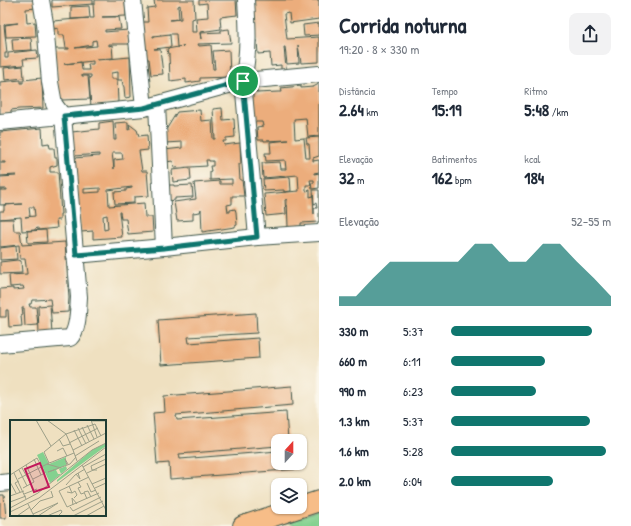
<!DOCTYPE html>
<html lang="pt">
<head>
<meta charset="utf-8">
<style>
  :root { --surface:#fff; --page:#f2f2f3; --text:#1f2937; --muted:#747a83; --accent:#0f766e }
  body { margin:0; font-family:"Patrick Hand",sans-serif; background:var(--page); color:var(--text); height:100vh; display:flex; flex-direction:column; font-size:15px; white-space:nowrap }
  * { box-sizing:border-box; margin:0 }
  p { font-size:13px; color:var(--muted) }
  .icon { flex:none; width:22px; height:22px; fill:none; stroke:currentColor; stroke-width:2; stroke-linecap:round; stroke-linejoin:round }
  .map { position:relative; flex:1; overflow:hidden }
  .details { display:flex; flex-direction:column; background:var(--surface); width:312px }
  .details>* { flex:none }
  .needle { width:26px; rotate:21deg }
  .fabs { position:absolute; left:271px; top:434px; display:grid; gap:8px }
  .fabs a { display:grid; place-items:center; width:36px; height:36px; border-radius:8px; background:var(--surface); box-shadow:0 1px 3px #0004; font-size:20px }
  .pin { position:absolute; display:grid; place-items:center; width:34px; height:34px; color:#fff; margin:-17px; border:2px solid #fff; border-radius:50%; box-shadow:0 1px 4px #0007 }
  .round { display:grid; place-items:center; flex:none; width:42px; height:42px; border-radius:8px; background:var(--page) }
  .head { display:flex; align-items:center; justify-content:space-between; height:68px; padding:0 20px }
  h1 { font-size:22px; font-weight:700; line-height:30px }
  .metrics { display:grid; grid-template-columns:repeat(3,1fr); gap:6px; height:68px; padding:4px 20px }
  .metrics div { display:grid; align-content:center }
  .metrics b { font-size:17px; font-weight:700 }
  .metrics small { font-size:11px; font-weight:400 }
  .metrics p { font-size:11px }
  .chart { height:112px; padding:8px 20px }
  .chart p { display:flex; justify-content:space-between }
  .chart svg { width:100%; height:72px; margin-top:4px; fill:var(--accent); opacity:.7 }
  ul { padding:0 20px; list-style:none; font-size:13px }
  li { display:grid; grid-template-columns:64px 48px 1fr; align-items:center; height:30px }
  li i { height:10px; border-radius:5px; background:var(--accent) }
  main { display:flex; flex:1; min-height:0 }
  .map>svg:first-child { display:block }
</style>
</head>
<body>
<main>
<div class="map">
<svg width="319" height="526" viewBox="0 0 319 526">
  <rect width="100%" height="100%" fill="#fbf7ec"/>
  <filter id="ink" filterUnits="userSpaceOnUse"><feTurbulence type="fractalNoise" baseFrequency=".025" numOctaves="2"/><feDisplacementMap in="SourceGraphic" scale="8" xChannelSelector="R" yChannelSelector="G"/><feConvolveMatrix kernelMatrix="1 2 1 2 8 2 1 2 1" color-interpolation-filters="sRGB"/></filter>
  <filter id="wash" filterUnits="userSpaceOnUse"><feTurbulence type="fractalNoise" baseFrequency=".012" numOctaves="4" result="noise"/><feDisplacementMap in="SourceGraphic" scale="16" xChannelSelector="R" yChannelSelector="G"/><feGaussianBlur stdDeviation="0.9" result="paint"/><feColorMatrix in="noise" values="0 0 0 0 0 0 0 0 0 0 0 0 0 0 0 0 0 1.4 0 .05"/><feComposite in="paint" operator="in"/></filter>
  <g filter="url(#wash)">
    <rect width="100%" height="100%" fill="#efe0c0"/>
    <path fill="#84d18f" stroke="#528762" d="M319 511V526H296L288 522 282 524Z"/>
    <g id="blocks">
      <g fill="#ecad7c" fill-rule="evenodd">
        <path d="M0 0H35L36 8 26 9 27 23 35 22 36 36 6 37 5 25 18 23 6 24 4 25 7 53H5V58H8V53L37 50 38 58 23 59 24 65 0 67Z"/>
        <path d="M52 0H93V4L52 7Z"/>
        <path d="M95 0H127L125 2 126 16 102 17H119L121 29 105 30V32L128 30 129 44H109V46L112 45 113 58 96 59 97 60 130 57 131 97 125 98 124 87 123 85 122 80H118V72L111 73V79H117L118 102 91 108 89 78 91 77V75H82V76H88L90 99 62 100 59 96 54 49H69V48H66L64 35H58V28L54 29 53 21 89 18 71 19V7L89 6 90 18H94L93 4H95ZM96 40 97 46 75 48 92 45V41ZM93 61V64H88L89 70H82L81 62 64 64Z"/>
        <path d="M154 0H194L195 18 192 19V32H197L196 18 208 17 207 3 199 4V0H236L237 15 220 17 221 29 200 32 201 39 200 33 221 32V30L229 29 231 43 198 44 199 46 211 45 213 69H215L213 51 229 50 230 77 200 78V81L186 83V79L170 81 169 54H168L167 49 184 46 177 47 176 34H170L153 36V37L170 35 171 47 154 49H160L163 74 151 75 149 59H146L143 22H148L147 8 155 7ZM180 5 181 19 170 20 179 19 178 6Z"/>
        <path d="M253 0H319V19L290 23 289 13 284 14 287 39 319 37V62L301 63 298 45 299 63 287 64 285 47H284L286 69 281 70V65L271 66 270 53 258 54 257 41H255Z"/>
        <path d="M319 23V35L304 36 303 25Z"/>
        <path d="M31 38 32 50 13 51 12 39Z"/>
        <path d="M23 66 24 78 5 80 4 68Z"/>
        <path d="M42 78 43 108 19 109 11 110V113L0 114V82L21 80V83H23V80Z"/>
        <path d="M319 84V136L308 137 306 118 294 119 295 139 304 138 306 158H310L309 144H307L306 138 319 137V156L313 158V161L319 160V172L314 173V174L319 173V188L312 189 311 183H314V180H310L311 185H306V191L310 190V197L313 196 314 214V208H317L316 203 314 204 313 190H319V222L301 223V226L288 227 287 199 285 200 286 214 266 216 264 194 299 191 298 175 263 178 262 163 280 162 281 169H286L285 160 266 161 265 153H271L270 142 288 140 264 141V140H258L257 127 263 126 262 122H251L250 92 257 91V93L278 92H282L281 88 301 86V88L313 87Z"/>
        <path d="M222 108 223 120 234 119 235 137 226 138V141H223L224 145 240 143 241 164H239L240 180H242L244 196H232V204L227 205 228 212H230V210L235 209 236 212 237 225 235 226V227L202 232 201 209 200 212 193 213V220L177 221 174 202 196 199 194 183 220 181V184H232V179L210 180V171H211L210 166H213V161H209V160H206L207 166 174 168 173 161 165 162 164 150 182 148V142L165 143 164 133 177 112 200 110 201 121 212 120 213 139H215L213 109Z"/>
        <path d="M113 121 114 140H116L115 123 128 122V130L130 129 129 124 137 130 139 136 147 135 148 150 139 151 142 171H147L149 196 134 197V203L115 204 114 192 126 191V189L132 188V187L108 190 109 206 144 203 145 217H152L153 232 128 234 126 219H121L120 212H119L122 237 93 239V231L81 232 74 158 99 156V154L74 156 72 132 99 129V123ZM112 153H122L123 159 114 160V169ZM100 188V192L84 193V189ZM107 215 108 229 104 230 103 216Z"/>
        <path d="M42 128 43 144 49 143 50 148H54L55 158H57V165L50 167V172H58L61 214H60V220H56L57 228 38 230V228L35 229V230L22 231 21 217 0 219V211H4V205L22 204 0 205V190H7V189H0V177L16 176V175L0 176V163H5V162H0V132ZM29 207H34L35 216 25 217 30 216Z"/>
        <path d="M190 168 191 180 173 182 172 170Z"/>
        <path d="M290 177 291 191 284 192V190L264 191 263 179Z"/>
        <path d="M167 185H174V186L192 185 193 197 175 198V200L168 201Z"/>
        <path d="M0 219H13L14 231H20L22 245 65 242 69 298 68 312 52 313 50 299 36 300H32L31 304H29L30 307H36L38 325 25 326 24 308H22L23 315 21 316 22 326 9 327 8 310H6V317H0V289L13 288V290L24 289 23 286 10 287 9 275 27 274V273L25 259H20L19 245 0 247Z"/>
        <path d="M46 230 47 242 28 243 27 231Z"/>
        <path d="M16 246 17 259 0 260V248Z"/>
        <path d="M17 260 21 261 22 273 0 274V262Z"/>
        <path d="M50 305 52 333 39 334 38 306Z"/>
        <path d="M256 313 257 333 188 337 189 343 258 338 259 358 161 365 158 320Z"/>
        <path d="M292 386 293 405 176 415 177 420 286 412 288 441H278V446L179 454 180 459 278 451V463H298V469L170 479 169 463 157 464 153 413 165 412 164 396Z"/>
        <path d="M0 495H4L6 518H0Z"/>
      </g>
    </g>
  </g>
  <g filter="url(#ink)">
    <use href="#blocks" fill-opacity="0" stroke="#3e5549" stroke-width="1"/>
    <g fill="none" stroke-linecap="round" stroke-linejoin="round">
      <g stroke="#3e5549" stroke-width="18">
        <g id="minor">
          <path d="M133 0 144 108"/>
          <path d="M246 0C248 30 249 51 243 81L257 237"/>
          <path d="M157 105 164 247"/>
          <path d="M0 122 144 108 243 81 319 74"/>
          <path d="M75 255 164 247 257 237 319 233"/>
          <path d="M0 344 70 338C79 329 78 309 79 297L63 116 54 104 50 82 45 23 41 0"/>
          <path d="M0 483 11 482"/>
        </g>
      </g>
      <g stroke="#3e5549" stroke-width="22">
        <path id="major" d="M243 526 319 501"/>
      </g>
      <use href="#minor" stroke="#fff" stroke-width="16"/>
      <use href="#major" stroke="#f7bd88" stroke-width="20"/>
    </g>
  </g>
  <g fill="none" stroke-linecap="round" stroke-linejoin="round" filter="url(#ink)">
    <g stroke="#fff" stroke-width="8">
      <path id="route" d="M243 81 257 237 164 248 76 255 64 116 144 108Z"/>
    </g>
    <use href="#route" stroke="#0f766e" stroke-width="5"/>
  </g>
  <g transform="translate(10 420)">
    <rect width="96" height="96" fill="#efe0c0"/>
    <path d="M96 23V26L47 62V60L82 30ZM33 32 39 44 56 37V45L46 50 48 54H51L49 49 56 46 57 49 40 63 27 35Z" fill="#84d18f"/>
    <path fill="none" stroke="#9c9f88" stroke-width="1" d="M26 0 41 26M37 0 56 14 63 30M81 0 87 17M81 1H95M77 5 84 19M72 7 79 21M68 8 76 24M64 10 72 26M49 19 53 26 60 24M59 23 88 8M47 31 53 28 57 36M65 36 89 21M24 39 31 55M67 41 63 30 96 13M42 42 39 43 34 32 56 14 85 4 91 16M42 42 64 33M37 44 51 48M57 45 55 39 58 44M72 45 96 90M73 47 96 34M12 48 21 64M9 50 17 66M44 50 38 52 60 44 66 37M87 50H82L81 46 96 39M4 53 16 79M77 53 96 44M66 54 70 59 68 53M0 55 27 38 35 53 23 59M79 57 49 71 57 87 89 73M8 59 39 43M9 61 5 63 10 72M0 62 6 73M68 62 71 67 68 68 71 74 74 73M77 63 81 72 86 70M82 64 96 58M56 65 65 55 75 49M13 68 24 62 16 45M85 68 96 63M57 72 62 73 59 66M62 73 65 71 67 75 64 78M14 74 27 69M0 76 14 71M77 79 74 72 78 71 81 77M0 82 16 76M18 84 24 96M63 85 62 78 67 84M60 87 63 91 91 77M0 88 28 73 82 30 96 23M21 90 30 81 43 77 41 71M0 92 29 78 96 27M23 94 48 83 28 96M7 96 20 87M37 96 51 90 52 92 48 96M63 96 93 81M76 96 94 86"/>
    <path fill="#c2185b" fill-opacity="0.15" stroke="#c2185b" stroke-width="2" d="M30 43 39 67 24 72 15 49Z"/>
    <rect width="96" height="96" fill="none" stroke="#1f3d34" stroke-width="2"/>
  </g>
</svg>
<div class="fabs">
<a><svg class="needle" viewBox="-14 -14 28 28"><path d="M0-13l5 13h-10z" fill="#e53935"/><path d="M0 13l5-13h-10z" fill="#747a83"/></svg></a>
<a><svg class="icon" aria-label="layers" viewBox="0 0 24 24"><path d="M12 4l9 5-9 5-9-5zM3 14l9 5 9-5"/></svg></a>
</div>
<div class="pin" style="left:243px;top:81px;background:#1e9e55"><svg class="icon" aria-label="arrive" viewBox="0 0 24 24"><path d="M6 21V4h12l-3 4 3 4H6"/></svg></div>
</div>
<section class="details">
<div class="head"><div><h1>Corrida noturna</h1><p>19:20 · 8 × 330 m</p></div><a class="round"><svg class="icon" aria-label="share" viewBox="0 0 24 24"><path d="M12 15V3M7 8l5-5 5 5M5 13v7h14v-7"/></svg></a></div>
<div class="metrics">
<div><p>Distância</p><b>2.64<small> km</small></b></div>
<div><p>Tempo</p><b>15:19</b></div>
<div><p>Ritmo</p><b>5:48<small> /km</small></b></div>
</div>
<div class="metrics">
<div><p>Elevação</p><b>32<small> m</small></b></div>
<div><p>Batimentos</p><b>162<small> bpm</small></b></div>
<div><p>kcal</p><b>184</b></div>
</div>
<div class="chart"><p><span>Elevação</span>52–55 m</p>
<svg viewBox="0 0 160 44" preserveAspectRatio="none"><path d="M0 44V38L10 38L20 27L30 17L40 17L50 17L60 17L70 17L80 6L90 6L100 17L110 17L120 6L130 6L140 17L150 27L160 38V44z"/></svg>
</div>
<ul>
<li><b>330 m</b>5:37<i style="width:88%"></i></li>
<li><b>660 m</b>6:11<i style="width:59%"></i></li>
<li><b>990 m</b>6:23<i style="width:53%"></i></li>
<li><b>1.3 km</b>5:37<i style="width:87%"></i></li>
<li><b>1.6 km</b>5:28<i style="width:97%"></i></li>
<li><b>2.0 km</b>6:04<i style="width:64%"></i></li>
</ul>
</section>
</main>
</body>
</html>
